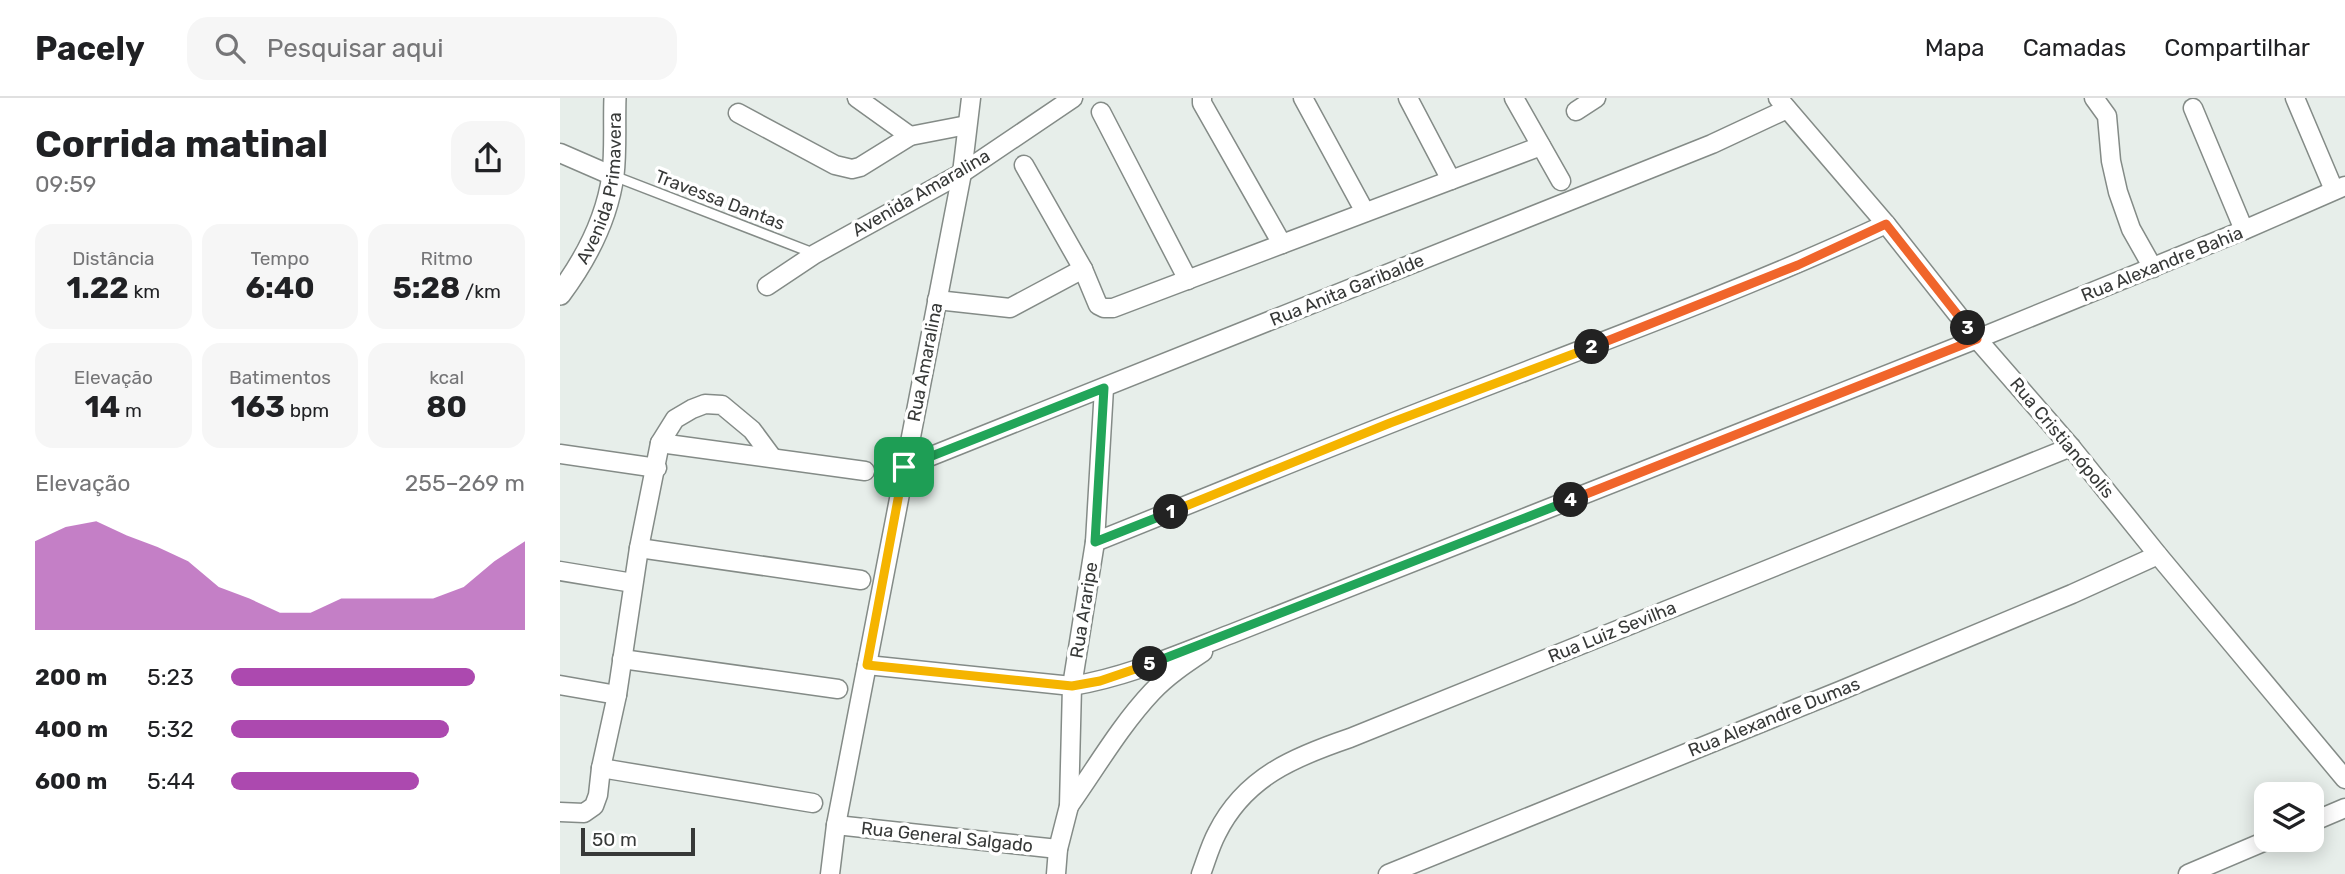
<!DOCTYPE html>
<html lang="pt">
<head>
<meta charset="utf-8">
<style>
  :root { --surface:#fff; --page:#f6f6f6; --text:#202124; --muted:#757577; --line:#e0e0e0; --accent:#ac49af }
  body { margin:0; font-family:Rubik,sans-serif; background:var(--page); color:var(--text); height:100vh; display:flex; flex-direction:column; font-size:26px; white-space:nowrap }
  * { box-sizing:border-box; margin:0 }
  p { font-size:23px; color:var(--muted) }
  .icon { flex:none; width:38px; height:38px; fill:none; stroke:currentColor; stroke-width:2; stroke-linecap:round; stroke-linejoin:round }
  .map { position:relative; flex:1; overflow:hidden }
  .details { display:flex; flex-direction:column; background:var(--surface); width:560px }
  .details>* { flex:none }
  .buttons { position:absolute; left:1694px; top:684px; display:grid; gap:14px }
  .buttons a { display:grid; place-items:center; width:70px; height:70px; border-radius:14px; background:var(--surface); box-shadow:0 4px 18px #0003; font-size:35px }
  .scale { position:absolute; left:21px; bottom:18px; width:114px; box-sizing:border-box; padding-left:7px; border:4px solid #373938; border-top:0; font-size:19px; line-height:24px; white-space:nowrap; color:#373938; -webkit-text-stroke:5px #fff; paint-order:stroke }
  .pin { position:absolute; display:grid; place-items:center; width:60px; height:60px; color:#fff; margin:-30px; border-radius:14px; box-shadow:0 4px 10px #0006 }
  .km { position:absolute; width:35px; height:35px; margin:-18px; border-radius:50%; background:#222; color:#fff; font-size:19px; line-height:35px; text-align:center }
  .round { display:grid; place-items:center; flex:none; width:74px; height:74px; border-radius:21px; background:var(--page) }
  .overview { display:flex; align-items:center; justify-content:space-between; height:119px; padding:0 35px }
  h1 { font-size:38px; font-weight:700; line-height:52px }
  .stats { display:grid; grid-template-columns:repeat(3,1fr); gap:10px; height:119px; padding:7px 35px }
  .stats div { display:grid; align-content:center; border-radius:18px; background:var(--page); text-align:center }
  .stats b { font-size:30px; font-weight:700 }
  .stats small { font-size:19px; font-weight:400 }
  .stats p { font-size:19px }
  .chart { height:196px; padding:14px 35px }
  .chart p { display:flex; justify-content:space-between }
  .chart svg { width:100%; height:126px; margin-top:7px; fill:var(--accent); opacity:.7 }
  ul { padding:0 35px; list-style:none; font-size:23px }
  li { display:grid; grid-template-columns:112px 84px 1fr; align-items:center; height:52px }
  li i { height:18px; border-radius:9px; background:var(--accent) }
  header { display:flex; align-items:center; gap:42px; box-sizing:border-box; height:98px; padding:0 35px; background:var(--surface); border-bottom:2px solid var(--line) }
  header strong { font-size:33px }
  nav { display:flex; gap:38px; margin-inline-start:auto; font-size:24px }
  .search { width:490px; height:63px; background:var(--page); display:flex; align-items:center; gap:18px; box-sizing:border-box; padding:0 24px; border-radius:21px; color:var(--muted); font-size:26px }
  main { display:flex; flex:1; min-height:0 }
  .map>svg:first-child { display:block }
</style>
</head>
<body>
<header>
<strong>Pacely</strong>
<div class="search"><svg class="icon" aria-label="search" viewBox="0 0 24 24"><circle cx="10" cy="10" r="6"/><path d="M15 15l6 6"/></svg>Pesquisar aqui</div>
<nav><a>Mapa</a><a>Camadas</a><a>Compartilhar</a></nav>
</header>
<main>
<section class="details">
<div class="overview"><div><h1>Corrida matinal</h1><p>09:59</p></div><a class="round"><svg class="icon" aria-label="share" viewBox="0 0 24 24"><path d="M12 15V3M7 8l5-5 5 5M5 13v7h14v-7"/></svg></a></div>
<div class="stats">
<div><p>Distância</p><b>1.22<small> km</small></b></div>
<div><p>Tempo</p><b>6:40</b></div>
<div><p>Ritmo</p><b>5:28<small> /km</small></b></div>
</div>
<div class="stats">
<div><p>Elevação</p><b>14<small> m</small></b></div>
<div><p>Batimentos</p><b>163<small> bpm</small></b></div>
<div><p>kcal</p><b>80</b></div>
</div>
<div class="chart"><p><span>Elevação</span>255–269 m</p>
<svg viewBox="0 0 160 44" preserveAspectRatio="none"><path d="M0 44V13L10 8L20 6L30 11L40 15L50 20L60 29L70 33L80 38L90 38L100 33L110 33L120 33L130 33L140 29L150 20L160 13V44z"/></svg>
</div>
<ul>
<li><b>200 m</b>5:23<i style="width:83%"></i></li>
<li><b>400 m</b>5:32<i style="width:74%"></i></li>
<li><b>600 m</b>5:44<i style="width:64%"></i></li>
</ul>
</section>
<div class="map">
<svg width="1785" height="776" viewBox="0 0 1785 776">
  <rect width="100%" height="100%" fill="#e7eeea"/>
  <g fill="none" stroke-linecap="round" stroke-linejoin="round">
    <g stroke="#848b87" stroke-width="12">
      <path id="service" d="M54 78 253 155"/>
    </g>
    <g stroke="#848b87" stroke-width="21">
      <g id="minor">
        <path d="M297 0 350 38"/>
        <path d="M642 0V5L722 146"/>
        <path d="M743 0 805 114"/>
        <path d="M848 0 891 82"/>
        <path d="M954 0 1001 83"/>
        <path d="M1218 0 1326 126 1417 241 1511 349 1598 457 1785 681"/>
        <path d="M1534 0 1547 18 1551 63 1558 94 1571 131 1593 170"/>
        <path d="M1735 0 1774 92"/>
        <path d="M1633 10 1684 132"/>
        <path d="M1016 13 1036 0"/>
        <path d="M541 14 628 182"/>
        <path d="M178 15 275 67 292 71 300 69 350 38 407 27"/>
        <path d="M0 55 53 78"/>
        <path d="M464 67 523 171 538 207 544 210H553L981 48"/>
        <path d="M207 188 255 156 402 75 513 0"/>
        <path d="M377 202 450 210 523 171"/>
        <path d="M100 345 305 373"/>
        <path d="M0 356 97 370"/>
        <path d="M344 369 1152 46 1227 11"/>
        <path d="M535 444C658 395 780 344 904 297 1046 242 1188 190 1326 126"/>
        <path d="M79 450 301 482"/>
        <path d="M0 473 73 485"/>
        <path d="M62 561 278 591"/>
        <path d="M307 567 512 588C567 579 619 556 671 536L1417 241 1684 132 1785 88"/>
        <path d="M0 587 57 597"/>
        <path d="M41 670 253 705"/>
        <path d="M509 708C536 670 560 628 592 594 607 578 625 566 643 554"/>
        <path d="M0 714 24 715 34 708 38 697 41 670 57 597 79 450 100 345 115 321 132 311 145 306 162 307 192 332 212 359"/>
        <path d="M1752 724 1785 710"/>
        <path d="M276 727 498 751"/>
        <path d="M270 776 276 727 402 75 411 0"/>
        <path d="M496 776 498 751 509 708 512 588 535 444 544 290"/>
        <path d="M641 776C646 763 650 748 657 735 685 679 734 659 790 640L1511 349"/>
        <path d="M828 776 1282 592 1512 496 1598 457"/>
        <path d="M1628 776 1708 742"/>
      </g>
    </g>
    <g stroke="#848b87" stroke-width="24">
      <g id="tertiary">
        <path id="s1" d="M0 196C26 161 47 121 53 77 56 52 54 25 55 0"/>
      </g>
    </g>
    <use href="#service" stroke="#fff" stroke-width="9"/>
    <use href="#minor" stroke="#fff" stroke-width="18"/>
    <use href="#tertiary" stroke="#fff" stroke-width="21"/>
  </g>
  <g fill="none" stroke-linecap="round" stroke-linejoin="round">
    <g stroke="#fff" stroke-width="14">
      <path id="split-1" d="M344 369 544 290 535 444 611 414"/>
    </g>
    <g stroke="#fff" stroke-width="14">
      <path id="split-2" d="M611 414 830 325 1032 249"/>
    </g>
    <g stroke="#fff" stroke-width="14">
      <path id="split-3" d="M1032 249 1238 167 1326 126 1408 230"/>
    </g>
    <g stroke="#fff" stroke-width="14">
      <path id="split-4" d="M1011 402 1417 241 1408 230"/>
    </g>
    <g stroke="#fff" stroke-width="14">
      <path id="split-5" d="M590 566 1011 402"/>
    </g>
    <g stroke="#fff" stroke-width="14">
      <path id="split-6" d="M344 369 307 567 512 588 540 583 590 566"/>
    </g>
    <use href="#split-1" stroke="#22a559" stroke-width="9"/>
    <use href="#split-2" stroke="#f5b400" stroke-width="9"/>
    <use href="#split-3" stroke="#f0652b" stroke-width="9"/>
    <use href="#split-4" stroke="#f0652b" stroke-width="9"/>
    <use href="#split-5" stroke="#22a559" stroke-width="9"/>
    <use href="#split-6" stroke="#f5b400" stroke-width="9"/>
  </g>
  <g text-anchor="middle" stroke-width="7" stroke-linejoin="round" paint-order="stroke">
    <g font-size="18" fill="#373938" stroke="#fff">
      <text dy="6" stroke="none"><textPath href="#s1" startOffset="116">Avenida Primavera</textPath></text>
      <text transform="translate(361 95) rotate(-30)" y="6">Avenida Amaralina</text>
      <text transform="translate(160 102) rotate(21)" y="6">Travessa Dantas</text>
      <text transform="translate(1602 166) rotate(-22)" y="6">Rua Alexandre Bahia</text>
      <text transform="translate(787 192) rotate(-22)" y="6">Rua Anita Garibalde</text>
      <text transform="translate(365 264) rotate(-79)" y="6">Rua Amaralina</text>
      <text transform="translate(1502 340) rotate(50)" y="6">Rua Cristianópolis</text>
      <text transform="translate(524 512) rotate(-81)" y="6">Rua Araripe</text>
      <text transform="translate(1052 534) rotate(-22)" y="6">Rua Luiz Sevilha</text>
      <text transform="translate(1214 619) rotate(-22)" y="6">Rua Alexandre Dumas</text>
      <text transform="translate(387 739) rotate(6)" y="6">Rua General Salgado</text>
    </g>
  </g>
</svg>
<div class="buttons">
<a><svg class="icon" aria-label="layers" viewBox="0 0 24 24"><path d="M12 4l9 5-9 5-9-5zM3 14l9 5 9-5"/></svg></a>
</div>
<div class="scale">50 m</div>
<div class="pin" style="left:344px;top:369px;background:#1e9e55"><svg class="icon" aria-label="arrive" viewBox="0 0 24 24"><path d="M6 21V4h12l-3 4 3 4H6"/></svg></div>
<b class="km" style="left:611px;top:414px">1</b>
<b class="km" style="left:1032px;top:249px">2</b>
<b class="km" style="left:1408px;top:230px">3</b>
<b class="km" style="left:1011px;top:402px">4</b>
<b class="km" style="left:590px;top:566px">5</b>
</div>
</main>
</body>
</html>
